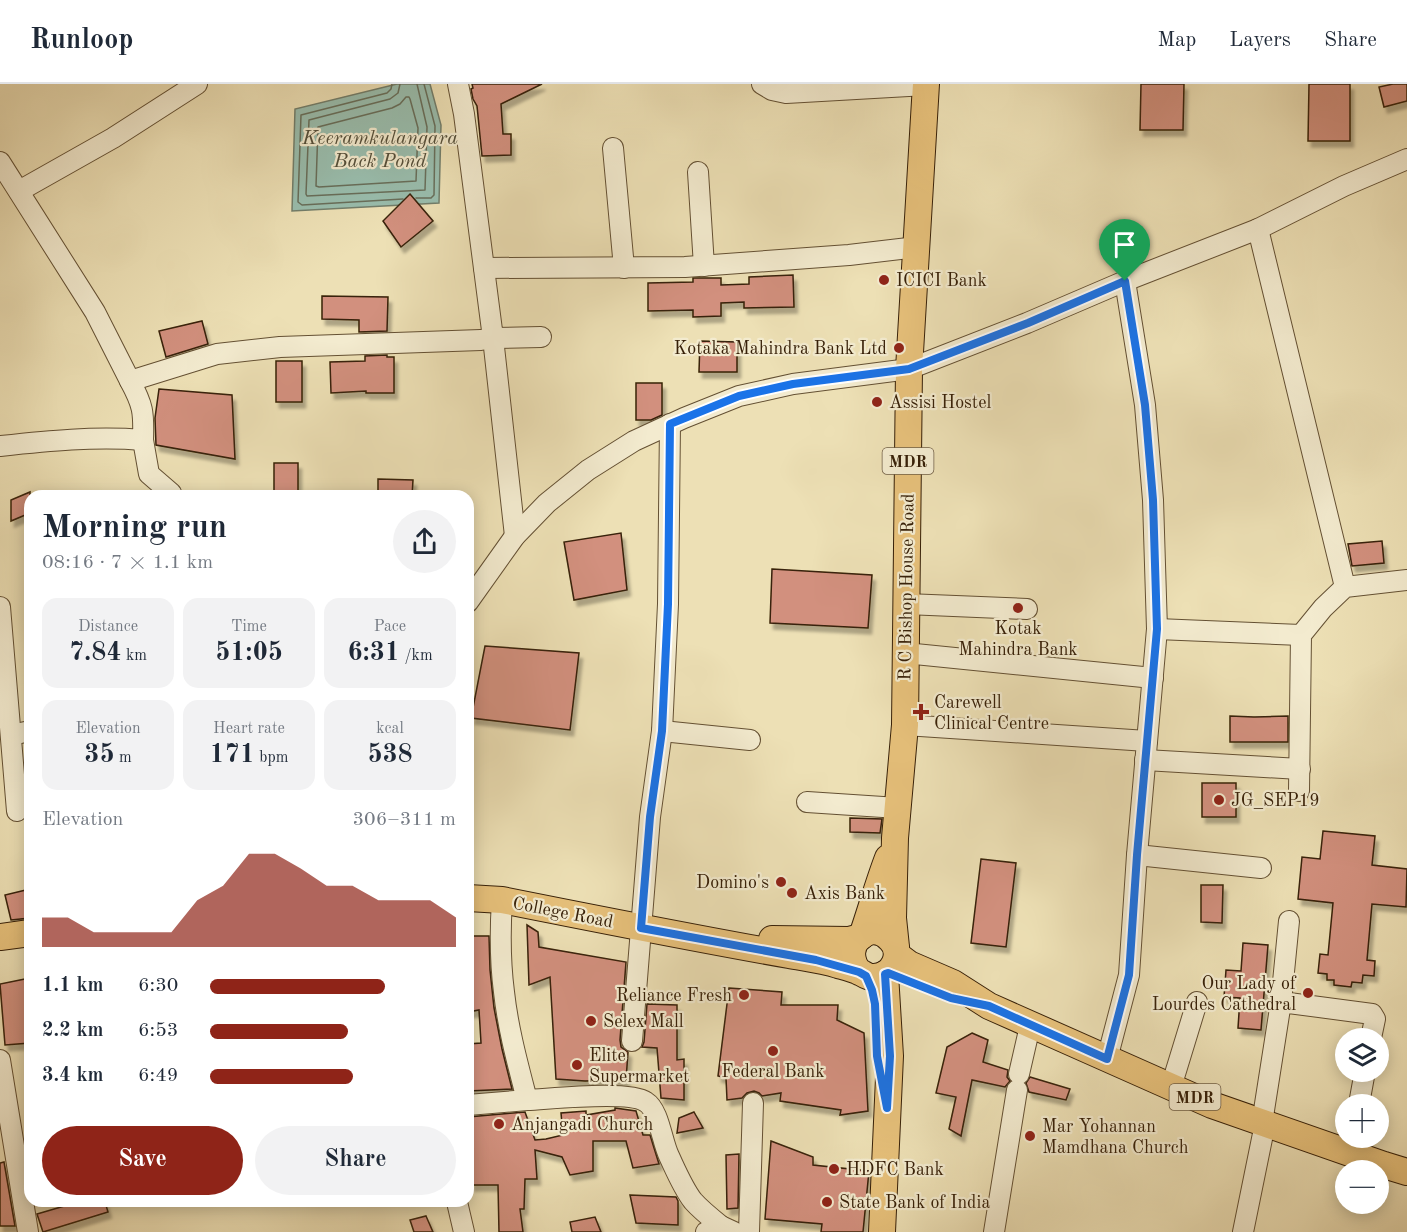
<!DOCTYPE html>
<html lang="en">
<head>
<meta charset="utf-8">
<style>
  :root { --surface:#fff; --page:#f2f2f3; --text:#1f2937; --muted:#747a83; --line:#e0e1e3; --accent:#8f2418 }
  body { margin:0; font-family:"Old Standard TT",serif; background:var(--page); color:var(--text); height:100vh; display:flex; flex-direction:column; font-size:22px; white-space:nowrap }
  * { box-sizing:border-box; margin:0 }
  p { font-size:20px; color:var(--muted) }
  .icon { flex:none; width:33px; height:33px; fill:none; stroke:currentColor; stroke-width:2; stroke-linecap:round; stroke-linejoin:round }
  .map { position:relative; flex:1; overflow:hidden }
  .side { position:absolute; left:24px; top:406px; width:450px; height:717px; display:flex; flex-direction:column; background:var(--surface); border-radius:18px; box-shadow:0 3px 15px #0003 }
  .side>* { flex:none }
  .tools { position:absolute; left:1335px; top:944px; display:grid; gap:12px }
  .tools a { display:grid; place-items:center; width:54px; height:54px; border-radius:50%; background:var(--surface); box-shadow:0 3px 15px #0003; font-size:30px }
  .pin { position:absolute; display:grid; place-items:center; width:51px; height:51px; color:#fff; margin:-62px -26px; border-radius:50% 50% 50% 0; rotate:-45deg; box-shadow:0 0 6px #0007 }
  .pin .icon { rotate:45deg }
  .round { display:grid; place-items:center; flex:none; width:63px; height:63px; border-radius:32px; background:var(--page) }
  .summary { display:flex; align-items:center; justify-content:space-between; height:102px; padding:0 18px }
  h1 { font-size:33px; font-weight:800; line-height:45px }
  .metrics { display:grid; grid-template-columns:repeat(3,1fr); gap:9px; height:102px; padding:6px 18px }
  .metrics div { display:grid; align-content:center; border-radius:15px; background:var(--page); text-align:center }
  .metrics b { font-size:26px; font-weight:800 }
  .metrics small { font-size:16px; font-weight:400 }
  .metrics p { font-size:16px }
  .chart { height:168px; padding:12px 18px }
  .chart p { display:flex; justify-content:space-between }
  .chart svg { width:100%; height:108px; margin-top:6px; fill:var(--accent); opacity:.7 }
  .primary-button { display:flex; gap:12px; margin-top:auto; padding:12px 18px }
  .primary-button a { flex:1; height:69px; border-radius:36px; background:var(--accent); color:#fff; font-size:24px; font-weight:800; line-height:69px; text-align:center }
  .primary-button a+a { background:var(--page); color:var(--text) }
  ul { padding:0 18px; list-style:none; font-size:20px }
  li { display:grid; grid-template-columns:96px 72px 1fr; align-items:center; height:45px }
  li i { height:15px; border-radius:8px; background:var(--accent) }
  header { display:flex; align-items:center; gap:36px; box-sizing:border-box; height:84px; padding:0 30px; background:var(--surface); border-bottom:2px solid var(--line) }
  header strong { font-size:28px }
  nav { display:flex; gap:33px; margin-inline-start:auto; font-size:21px }
  .map>svg:first-child { display:block }
</style>
</head>
<body>
<header>
<strong>Runloop</strong>
<nav><a>Map</a><a>Layers</a><a>Share</a></nav>
</header>
<div class="map">
<svg width="1407" height="1148" viewBox="0 0 1407 1148">
  <defs>
    <filter id="shadow"><feDropShadow dx="3.5" dy="6" stdDeviation="1.5" flood-color="#0004"/></filter>
  </defs>
  <rect width="100%" height="100%" fill="#ede0b5"/>
  <filter id="stains"><feTurbulence type="fractalNoise" baseFrequency=".00333" numOctaves="4"/><feColorMatrix values="0 0 0 0 .2 0 0 0 0 .09 0 0 0 0 .02 0 0 0 .5 -.17"/></filter>
  <radialGradient id="worn" r=".72"><stop offset=".6" stop-color="#630" stop-opacity="0"/><stop offset="1" stop-color="#630" stop-opacity=".3"/></radialGradient>
  <path fill="#99bdad" stroke="#727e6b" stroke-width="1.5" d="M397 0H430L441 41 439 119 292 127 295 25Z"/>
  <g fill="none" stroke-linecap="round" stroke-linejoin="round">
    <g stroke="#686e5a" stroke-width="1.5">
      <path d="M392 0 391 5 387 9 301 31 298 118 302 121 403 115"/>
      <path d="M400 0 398 9 390 15 309 36 306 110 307 112 425 106 427 43 417 0"/>
      <path d="M406 13H409L410 15 418 44 416 97 319 103 316 102 318 43 392 24 400 20Z"/>
      <path d="M416 114H431L434 111 435 42 424 0"/>
    </g>
  </g>
  <g fill="#d2907e" stroke="#372008" stroke-width="1.5" filter="url(#shadow)">
    <path d="M472 0H542L501 20 503 50H511V71L482 72 477 22 473 15 471 5 473 4Z"/>
    <path d="M1141 0H1184L1183 46H1140Z"/>
    <path d="M1309 0H1350V57H1308Z"/>
    <path d="M1393 0H1407V17L1384 23 1379 3Z"/>
    <path d="M410 110 433 137 401 163 383 137Z"/>
    <path d="M793 191 794 223 744 224V218L721 219V232L693 233V226L648 227V199L693 198V194H721V201L749 200V193Z"/>
    <path d="M322 212 388 213 387 247 359 248V236L322 235Z"/>
    <path d="M202 237 208 260 166 273 159 247Z"/>
    <path d="M700 257 737 258V288H699Z"/>
    <path d="M387 271V273H394V309H366V307L331 309 330 278 365 277V272Z"/>
    <rect x="276" y="277" width="26" height="41"/>
    <path d="M636 299H662V331L651 336H636Z"/>
    <path d="M159 305 232 311 235 375 156 361 155 334Z"/>
    <rect x="274" y="379" width="24" height="33"/>
    <path d="M378 395 413 396 412 412H378Z"/>
    <path d="M30 408V429L11 437V416Z"/>
    <path d="M621 449 627 506 574 516 564 458Z"/>
    <path d="M1382 457 1384 479 1352 482 1348 460Z"/>
    <path d="M772 485 872 491 868 544 770 539Z"/>
    <path d="M485 562 579 569 570 646 471 634Z"/>
    <path d="M1230 632 1254 633 1288 632V658H1230Z"/>
    <rect x="1202" y="699" width="34" height="34"/>
    <path d="M850 734 882 735 880 749 850 748Z"/>
    <path d="M1323 747 1375 752 1372 781 1407 785 1406 823 1372 820 1367 876 1375 877 1374 892 1363 891 1362 899 1352 898 1351 903 1334 901V896H1327V890L1318 889 1320 870 1328 871 1333 819 1298 815 1302 773 1320 775Z"/>
    <path d="M981 775 1016 779 1006 863 971 859Z"/>
    <path d="M1201 801H1223L1222 839 1201 838Z"/>
    <path d="M30 805V834L11 836 5 811Z"/>
    <path d="M527 841 538 848 539 863 626 878 620 956 621 963 628 968 626 996 585 997 556 995 550 893 529 901Z"/>
    <path d="M469 852H489L490 886 494 924 502 965 512 1005 468 1007V960L481 959 479 926 468 928V884H473Z"/>
    <path d="M1243 859 1268 861 1261 946 1238 944 1240 914 1224 913 1226 886 1241 887Z"/>
    <path d="M30 894V959L5 961 0 900Z"/>
    <path d="M729 904 782 908 781 921H838L837 936 864 949 868 1027 840 1031 841 1026 780 1017 781 1009 762 1012 759 1009 754 1007 747 1009 742 1014 727 1016 726 994 718 992Z"/>
    <path d="M647 920 677 921V976L684 975V1016L661 1014 657 964 642 963 644 958Z"/>
    <path d="M972 949 988 956 983 978 1008 986 1007 993 1010 997 1005 1003 972 996 961 1052 949 1045 956 1013 936 1009 947 963Z"/>
    <path d="M1030 993 1070 1005 1066 1016 1029 1008 1026 999Z"/>
    <path d="M615 1024 636 1027 643 1051H650L659 1080 633 1084 626 1057H593V1087L570 1091 562 1073 535 1066 537 1095H525L524 1125H520L523 1148H499L498 1101H471L470 1053 468 1054V1033L525 1028 535 1056 546 1055 563 1051 561 1029 586 1027V1031L615 1026Z"/>
    <path d="M694 1028 703 1044 677 1049 679 1034Z"/>
    <path d="M771 1057 813 1073V1081L869 1087 863 1148H821L822 1140 765 1135Z"/>
    <path d="M739 1070 738 1124 727 1125 726 1071Z"/>
    <path d="M4 1078 15 1142H0V1079Z"/>
    <path d="M630 1111 676 1113 678 1117V1141L636 1139Z"/>
    <path d="M78 1118H105L108 1128 43 1148 37 1130Z"/>
    <path d="M426 1132 433 1148H414L410 1136Z"/>
    <path d="M595 1133 601 1148H572L570 1138Z"/>
  </g>
  <g fill="none" stroke-linecap="round" stroke-linejoin="round">
    <g stroke="#645033" stroke-width="22">
      <g id="minor">
        <path d="M458 0 464 30 493 254 541 253"/>
        <path d="M762 0 772 6 786 9 926 1"/>
        <path d="M613 64 624 184"/>
        <path d="M0 78 95 228 130 297 217 270 280 263 481 256 493 254 515 452"/>
        <path d="M698 88 704 182"/>
        <path d="M19 107 113 54 197 0"/>
        <path d="M1258 145 1345 503"/>
        <path d="M484 184 685 183 849 171 917 163"/>
        <path d="M143 356 149 390 171 409"/>
        <path d="M0 362C47 357 95 352 143 356 144 328 143 321 130 297"/>
        <path d="M468 518 515 452 547 419 588 386 634 357 684 334 739 312 793 300 909 285 1027 239 1125 197 1258 145 1344 102 1407 75"/>
        <path d="M906 520 1027 525"/>
        <path d="M0 523 17 727"/>
        <path d="M1157 545 1301 551"/>
        <path d="M905 569 1153 594"/>
        <path d="M905 641 1147 657"/>
        <path d="M662 647 750 656"/>
        <path d="M11 651 30 647"/>
        <path d="M1145 676 1300 685"/>
        <path d="M1299 707 1301 551 1323 524 1345 503 1407 496"/>
        <path d="M807 718 898 724"/>
        <path d="M1137 771 1261 784"/>
        <path d="M502 816C500 847 500 877 504 908 508 945 518 981 527 1016 551 1015 629 1006 646 1018 659 1026 662 1058 669 1072 676 1087 683 1104 693 1117 701 1126 711 1134 721 1142"/>
        <path d="M1281 918 1289 837"/>
        <path d="M632 957 650 733 662 647 668 520 670 340"/>
        <path d="M1107 975 1129 891 1137 771 1157 545 1153 416 1145 321 1125 197"/>
        <path d="M0 976 28 1148"/>
        <path d="M1019 990 1030 942"/>
        <path d="M1171 1003 1197 918"/>
        <path d="M1359 1020 1365 987"/>
        <path d="M468 1021 527 1016"/>
        <path d="M1262 1039 1281 918 1372 930 1375 935 1371 954"/>
        <path d="M457 1118 464 1148"/>
        <path d="M706 1148 721 1142 734 1148"/>
        <path d="M749 1148 753 1019"/>
        <path d="M994 1148 1017 1006"/>
        <path d="M1243 1148 1265 1040"/>
      </g>
    </g>
    <g stroke="#372008" stroke-width="28">
      <g id="major">
        <path d="M468 814 502 816C597 835 693 854 789 871 805 874 822 876 838 881 845 883 853 885 860 888 864 890 867 893 872 893 893 894 905 869 890 855 870 834 838 861 859 888"/>
        <path d="M862 852C871 826 878 800 888 774"/>
        <path d="M0 853 30 849"/>
        <path d="M772 855 849 856 860 853"/>
        <path d="M896 863 893 834 895 754 905 641 909 285 926 0"/>
        <path d="M897 871 909 880 953 899 989 922 1212 1021 1384 1081 1407 1088"/>
        <path d="M882 1148 890 972 885 890"/>
      </g>
    </g>
    <use href="#minor" stroke="#f3ebcf" stroke-width="20"/>
    <use href="#major" stroke="#e6c07a" stroke-width="26"/>
  </g>
  <g fill="none" stroke-linecap="round" stroke-linejoin="round">
    <g stroke="#fff" stroke-width="12">
      <path id="route" d="M1125 197 1145 321 1153 416 1157 545 1137 771 1129 891 1107 975 989 922 951 914 888 889 885 890 890 972 887 1024 877 972 875 920 872 906 866 892 859 888 816 876 641 844 650 733 662 647 668 520 670 340 739 312 793 300 909 285 1028 239Z"/>
    </g>
    <use href="#route" stroke="#1a73e8" stroke-width="8"/>
  </g>
  <g fill="#8f2418" stroke="#f3ebcf" stroke-width="2">
    <circle cx="884" cy="196" r="6"/>
    <circle cx="899" cy="264" r="6"/>
    <circle cx="877" cy="318" r="6"/>
    <circle cx="1018" cy="524" r="6"/>
    <path d="M918 619h6v6h6v6h-6v6h-6v-6h-6v-6h6z"/>
    <circle cx="1219" cy="716" r="6"/>
    <circle cx="781" cy="798" r="6"/>
    <circle cx="792" cy="809" r="6"/>
    <circle cx="1308" cy="909" r="6"/>
    <circle cx="744" cy="911" r="6"/>
    <circle cx="591" cy="937" r="6"/>
    <circle cx="773" cy="967" r="6"/>
    <circle cx="577" cy="981" r="6"/>
    <circle cx="499" cy="1040" r="6"/>
    <circle cx="1030" cy="1052" r="6"/>
    <circle cx="834" cy="1085" r="6"/>
    <circle cx="827" cy="1118" r="6"/>
  </g>
  <g text-anchor="middle" stroke-width="4.5" stroke-linejoin="round" paint-order="stroke">
    <g fill="#f3ebcf" stroke="#6f5d44" stroke-width="1.5">
      <rect x="882.5" y="364" width="51" height="26" rx="4.5"/>
      <rect x="1169.5" y="1000" width="51" height="26" rx="4.5"/>
    </g>
    <g font-size="16" font-weight="bold" fill="#372008">
      <text x="908" y="383">MDR</text>
      <text x="1195" y="1019">MDR</text>
    </g>
    <g font-size="18" fill="#372008" stroke="#f3ebcf" text-anchor="start">
      <text x="896" y="202">ICICI Bank</text>
      <text x="887" y="270" text-anchor="end">Kotaka Mahindra Bank Ltd</text>
      <text x="889" y="324">Assisi Hostel</text>
      <text x="1018" y="550" text-anchor="middle">Kotak<tspan x="1018" dy="21">Mahindra Bank</tspan></text>
      <text x="934" y="624">Carewell<tspan x="934" dy="21">Clinical Centre</tspan></text>
      <text x="1231" y="722">JG_SEP19</text>
      <text x="769" y="804" text-anchor="end">Domino's</text>
      <text x="804" y="815">Axis Bank</text>
      <text x="1296" y="905" text-anchor="end">Our Lady of<tspan x="1296" dy="21">Lourdes Cathedral</tspan></text>
      <text x="732" y="917" text-anchor="end">Reliance Fresh</text>
      <text x="603" y="943">Selex Mall</text>
      <text x="589" y="977">Elite<tspan x="589" dy="21">Supermarket</tspan></text>
      <text x="773" y="993" text-anchor="middle">Federal Bank</text>
      <text x="511" y="1046">Anjangadi Church</text>
      <text x="1042" y="1048">Mar Yohannan<tspan x="1042" dy="21">Mamdhana Church</tspan></text>
      <text x="846" y="1091">HDFC Bank</text>
      <text x="839" y="1124">State Bank of India</text>
    </g>
    <g font-size="18" fill="#372008" stroke="#f3ebcf">
      <text transform="translate(906 503) rotate(-89)" y="6">R C Bishop House Road</text>
      <text transform="translate(563 828) rotate(11)" y="6">College Road</text>
    </g>
    <g font-size="20" font-style="italic" fill="#544f3a" stroke="#f3ebcf">
      <text x="380" y="60">Keeramkulangara<tspan x="380" dy="23">Back Pond</tspan></text>
    </g>
  </g>
  <rect width="100%" height="100%" filter="url(#stains)"/>
  <rect width="100%" height="100%" fill="url(#worn)"/>
</svg>
<div class="tools">
<a><svg class="icon" aria-label="layers" viewBox="0 0 24 24"><path d="M12 4l9 5-9 5-9-5zM3 14l9 5 9-5"/></svg></a>
<a>+</a>
<a>−</a>
</div>
<div class="pin" style="left:1125px;top:197px;background:#1e9e55"><svg class="icon" aria-label="arrive" viewBox="0 0 24 24"><path d="M6 21V4h12l-3 4 3 4H6"/></svg></div>
<section class="side">
<div class="summary"><div><h1>Morning run</h1><p>08:16 · 7 × 1.1 km</p></div><a class="round"><svg class="icon" aria-label="share" viewBox="0 0 24 24"><path d="M12 15V3M7 8l5-5 5 5M5 13v7h14v-7"/></svg></a></div>
<div class="metrics">
<div><p>Distance</p><b>7.84<small> km</small></b></div>
<div><p>Time</p><b>51:05</b></div>
<div><p>Pace</p><b>6:31<small> /km</small></b></div>
</div>
<div class="metrics">
<div><p>Elevation</p><b>35<small> m</small></b></div>
<div><p>Heart rate</p><b>171<small> bpm</small></b></div>
<div><p>kcal</p><b>538</b></div>
</div>
<div class="chart"><p><span>Elevation</span>306–311 m</p>
<svg viewBox="0 0 160 44" preserveAspectRatio="none"><path d="M0 44V32L10 32L20 38L30 38L40 38L50 38L60 25L70 19L80 6L90 6L100 12L110 19L120 19L130 25L140 25L150 25L160 32V44z"/></svg>
</div>
<ul>
<li><b>1.1 km</b>6:30<i style="width:71%"></i></li>
<li><b>2.2 km</b>6:53<i style="width:56%"></i></li>
<li><b>3.4 km</b>6:49<i style="width:58%"></i></li>
</ul>
<div class="primary-button"><a>Save</a><a>Share</a></div>
</section>
</div>
</body>
</html>
